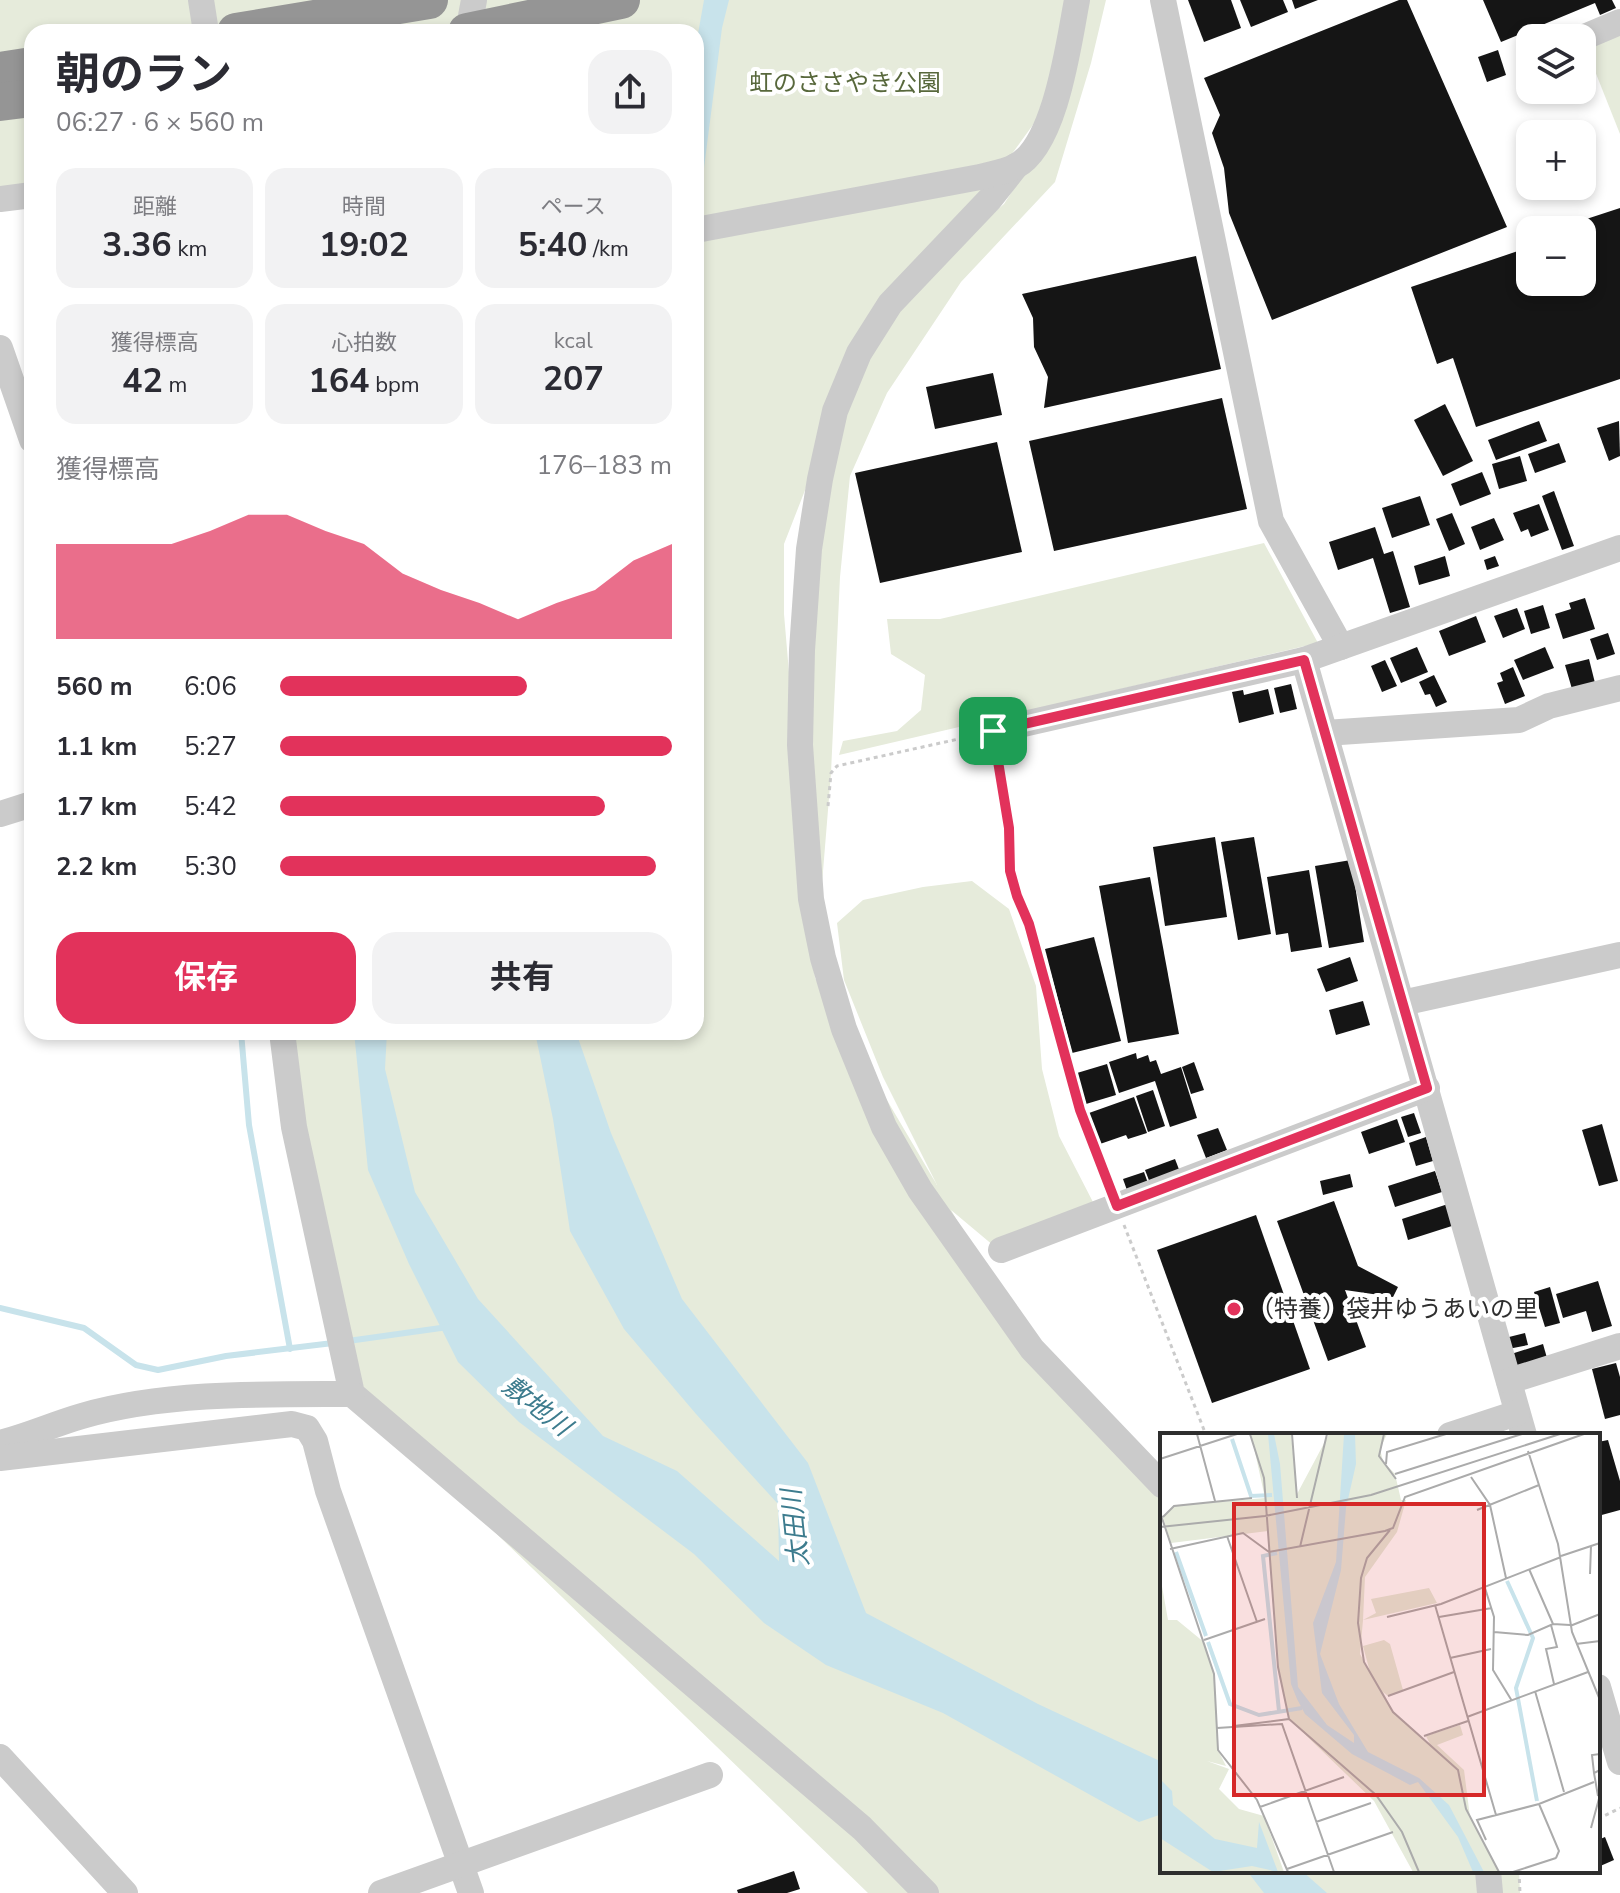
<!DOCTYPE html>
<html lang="ja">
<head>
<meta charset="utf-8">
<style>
  :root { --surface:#fff; --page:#f2f2f3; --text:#2b2b33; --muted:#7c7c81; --accent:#e2325b }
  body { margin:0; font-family:"Nunito Sans","Noto Sans JP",sans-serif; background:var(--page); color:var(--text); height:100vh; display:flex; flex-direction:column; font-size:30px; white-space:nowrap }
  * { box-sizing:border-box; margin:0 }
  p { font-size:26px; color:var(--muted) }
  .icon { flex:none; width:44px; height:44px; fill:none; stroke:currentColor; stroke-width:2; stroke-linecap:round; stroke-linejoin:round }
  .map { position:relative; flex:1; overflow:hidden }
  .drawer { position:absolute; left:24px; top:24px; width:680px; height:1016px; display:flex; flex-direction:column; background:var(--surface); border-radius:24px; box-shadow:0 4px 12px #0003 }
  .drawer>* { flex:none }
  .controls { position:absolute; left:1516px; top:24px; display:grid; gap:16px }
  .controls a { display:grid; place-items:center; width:80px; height:80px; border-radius:16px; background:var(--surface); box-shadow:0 4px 12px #0003; font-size:40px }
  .pin { position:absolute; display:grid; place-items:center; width:68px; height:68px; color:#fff; margin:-34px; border-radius:16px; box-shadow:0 4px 12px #0006 }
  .round { display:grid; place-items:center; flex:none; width:84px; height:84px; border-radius:24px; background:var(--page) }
  .overview { display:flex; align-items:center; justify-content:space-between; height:136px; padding:0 32px }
  h1 { font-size:44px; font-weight:700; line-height:60px }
  .stats { display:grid; grid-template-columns:repeat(3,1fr); gap:12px; height:136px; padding:8px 32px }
  .stats div { display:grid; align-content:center; border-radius:20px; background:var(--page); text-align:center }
  .stats b { font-size:34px; font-weight:700 }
  .stats small { font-size:22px; font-weight:400 }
  .stats p { font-size:22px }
  .chart { height:224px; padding:16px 32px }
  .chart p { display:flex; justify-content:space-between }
  .chart svg { width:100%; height:144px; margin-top:8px; fill:var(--accent); opacity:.7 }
  .cta { display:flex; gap:16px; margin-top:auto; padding:16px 32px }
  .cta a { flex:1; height:92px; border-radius:24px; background:var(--accent); color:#fff; font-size:32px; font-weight:700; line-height:92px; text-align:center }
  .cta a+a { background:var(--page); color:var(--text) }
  ul { padding:0 32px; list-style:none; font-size:26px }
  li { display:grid; grid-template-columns:128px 96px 1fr; align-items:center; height:60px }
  li i { height:20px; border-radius:10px; background:var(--accent) }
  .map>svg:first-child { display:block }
</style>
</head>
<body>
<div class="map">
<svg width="1620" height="1893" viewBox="0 0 1620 1893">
  <rect width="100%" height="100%" fill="#fff"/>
  <g fill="#e6ebdb">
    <path d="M0 0H200L204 32H32V199L0 202Z"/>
    <path d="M210 0H1075L1061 86 928 270 1004 204 1065 109 1082 0H1106L1091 63 1055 182 961 282 887 393 850 476 840 577 831 773 821 896 801 770 817 501 845 388 784 544V614L815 978 937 1185 883 1077 844 980 837 923 863 900 923 887 972 881 1009 909 1036 986 1042 1069 1059 1136 1095 1206 994 1246 951 1210 1032 1350 1162 1480V1871H1519L1520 1893H868L352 1394 283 1032H696V32H211Z"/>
    <path d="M1620 33V134L1585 46Z"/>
    <path d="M1264 543 1318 643 839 755 843 741 897 731 921 710 925 675 891 654 887 619H940Z"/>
  </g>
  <g fill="#c8e3eb">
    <path d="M704 0H729L722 28 696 230V45Z"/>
    <path d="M354 1032H387L385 1069 415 1192 478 1299 603 1436 677 1471 779 1561 778 1504 696 1414 624 1329 570 1231 553 1119 535 1032H576L611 1133 682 1299 808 1463 866 1613 1038 1704 1162 1762V1814L1139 1822 943 1713 826 1665 764 1623 694 1554 519 1422 458 1362 409 1264 368 1170Z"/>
    <path d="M1247 1871H1302L1327 1893H1264Z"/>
  </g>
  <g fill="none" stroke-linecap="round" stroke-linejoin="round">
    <g stroke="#c8e3eb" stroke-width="6">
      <path d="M241 1032 249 1125 290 1349"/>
      <path d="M0 1308 84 1328 136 1365 158 1370 226 1356 333 1343"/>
      <path d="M348 1341 448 1327"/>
    </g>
  </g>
  <g fill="#151515">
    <path d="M1188 0H1231L1241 28 1204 42Z"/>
    <path d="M1240 0H1283L1288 12 1251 27Z"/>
    <path d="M1292 0H1318L1295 9Z"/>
    <path d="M1399 0H1407L1507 227 1272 320 1229 213 1224 168 1212 133 1220 115 1204 78Z"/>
    <path d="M1483 0H1612L1616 8 1600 15 1595 3 1501 42Z"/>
    <path d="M1498 50 1506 75 1487 82 1478 57Z"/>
    <path d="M1620 208V379L1476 427 1453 358 1437 364 1411 287 1530 247V282H1582V230L1556 229Z"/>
    <path d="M1196 256 1221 369 1044 408 1048 377 1034 347 1033 318 1022 294Z"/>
    <path d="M993 373 1002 415 935 429 926 387Z"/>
    <path d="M1222 398 1247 509 1054 551 1029 441Z"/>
    <path d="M1445 404 1473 461 1443 476 1414 420Z"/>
    <path d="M1539 421 1547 441 1496 460 1488 440Z"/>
    <path d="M1619 421 1620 456 1609 461 1597 428Z"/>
    <path d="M997 442 1022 552 880 583 855 473Z"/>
    <path d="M1559 443 1566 462 1535 473 1528 454Z"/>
    <path d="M1520 456 1527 481 1499 489 1492 464Z"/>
    <path d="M1482 472 1491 494 1460 506 1451 484Z"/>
    <path d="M1554 491 1574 546 1562 550 1542 496Z"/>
    <path d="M1420 496 1430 525 1392 538 1382 508Z"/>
    <path d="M1539 504 1549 530 1531 537 1528 529 1521 532 1513 513Z"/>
    <path d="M1452 513 1465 544 1449 551 1436 519Z"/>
    <path d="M1494 518 1504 540 1480 550 1471 527Z"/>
    <path d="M1375 527 1384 554 1393 551 1410 607 1390 613 1373 558 1338 570 1329 542Z"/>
    <path d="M1445 556 1450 576 1419 585 1414 566Z"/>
    <path d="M1495 556 1499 566 1487 570 1484 560Z"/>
    <path d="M1585 598 1595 629 1563 639 1555 614 1571 609 1569 603Z"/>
    <path d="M1543 605 1550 628 1531 634 1524 611Z"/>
    <path d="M1517 608 1525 629 1503 638 1494 616Z"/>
    <path d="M1476 616 1486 642 1449 656 1439 631Z"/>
    <path d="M1608 633 1615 654 1597 660 1590 639Z"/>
    <path d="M1417 647 1428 672 1401 683 1390 658Z"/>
    <path d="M1545 647 1554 668 1523 680 1514 660Z"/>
    <path d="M1589 659 1595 683 1572 689 1565 665Z"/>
    <path d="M1385 660 1397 686 1382 692 1371 666Z"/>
    <path d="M1513 667 1525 696 1505 704 1497 683 1503 681 1500 673Z"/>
    <path d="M1434 675 1447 702 1436 707 1430 694 1425 695 1419 682Z"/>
    <path d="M1291 684 1297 709 1280 713 1274 688Z"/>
    <path d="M1268 689 1274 714 1239 723 1232 692 1243 690 1244 695Z"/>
    <path d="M1215 837 1227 917 1165 926 1153 847Z"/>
    <path d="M1254 837 1271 934 1238 940 1221 842Z"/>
    <path d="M1351 860 1364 942 1329 948 1315 866Z"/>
    <path d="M1309 870 1322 947 1291 952 1288 933 1276 935 1267 877Z"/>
    <path d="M1150 877 1179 1034 1128 1043 1099 886Z"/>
    <path d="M1094 937 1121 1041 1072 1053 1045 949Z"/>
    <path d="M1350 957 1358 981 1326 992 1317 969Z"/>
    <path d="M1363 1001 1370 1025 1336 1035 1329 1010Z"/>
    <path d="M1136 1053 1137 1059 1148 1055 1150 1062 1156 1060 1161 1074 1181 1067 1197 1118 1170 1127 1155 1081 1119 1093 1109 1062Z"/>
    <path d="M1194 1062 1204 1090 1191 1094 1182 1067Z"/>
    <path d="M1107 1064 1116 1095 1086 1104 1077 1073Z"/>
    <path d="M1153 1090 1165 1126 1148 1132 1136 1096Z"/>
    <path d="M1134 1097 1147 1133 1128 1139 1126 1135 1100 1144 1089 1113Z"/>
    <path d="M1414 1113 1421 1133 1408 1137 1401 1117Z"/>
    <path d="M1397 1119 1405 1142 1369 1154 1361 1132Z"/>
    <path d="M1602 1124 1618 1181 1599 1186 1582 1130Z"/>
    <path d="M1218 1128 1227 1150 1206 1158 1197 1135Z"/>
    <path d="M1426 1137 1433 1161 1416 1166 1409 1143Z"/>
    <path d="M1175 1159 1180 1172 1150 1183 1145 1170Z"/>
    <path d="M1435 1171 1442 1192 1395 1207 1388 1186Z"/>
    <path d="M1144 1172 1149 1186 1128 1193 1123 1179Z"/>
    <path d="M1350 1174 1353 1187 1323 1195 1320 1181Z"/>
    <path d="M1334 1201 1358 1266 1398 1287 1393 1297 1345 1290 1366 1347 1328 1361 1277 1221Z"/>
    <path d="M1448 1204 1455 1225 1408 1240 1402 1219Z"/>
    <path d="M1256 1215 1310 1369 1212 1403 1157 1250Z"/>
    <path d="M1598 1281 1612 1326 1592 1332 1586 1311 1563 1318 1556 1294Z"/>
    <path d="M1550 1287 1560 1323 1545 1327 1534 1292Z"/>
    <path d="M1525 1333 1528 1345 1508 1349 1505 1338Z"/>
    <path d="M1543 1344 1547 1358 1512 1369 1508 1355Z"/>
    <path d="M1616 1363 1620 1377V1415L1605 1419 1592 1369Z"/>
    <path d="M1608 1440 1620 1481V1510L1598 1516V1442Z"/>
    <path d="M1605 1837 1614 1860 1598 1867V1840Z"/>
    <path d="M794 1871 800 1889 787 1893H738L737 1890Z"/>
  </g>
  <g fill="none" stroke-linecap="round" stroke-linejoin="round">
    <g stroke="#cbcbcb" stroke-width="3" stroke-dasharray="4 4" stroke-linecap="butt">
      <path d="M997 753 1009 828 1010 871 1017 896 1029 924 1080 1110 1109 1185"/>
      <path d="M828 806 831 773 837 766 972 736"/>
      <path d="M1124 1225 1206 1435"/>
      <path d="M1598 1819 1620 1808"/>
      <path d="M1519 1871 1520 1893"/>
    </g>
    <g stroke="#cbcbcb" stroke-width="26">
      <path d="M201 0 206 32"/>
      <path d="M1163 0 1271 521 1341 647"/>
      <path d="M468 32 474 0"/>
      <path d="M1582 38 1620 22"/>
      <path d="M1016 166 990 199 890 304 859 353 835 411 820 479 809 549 802 650 800 745 811 899 823 958 844 1029 884 1127 920 1190 1032 1349 1162 1485"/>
      <path d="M0 199 32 195"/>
      <path d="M696 230 980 177C991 174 1006 172 1016 166 1056 145 1069 41 1077 0"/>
      <path d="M0 348 32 440"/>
      <path d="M1304 660 1524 1435"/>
      <path d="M993 731 1304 660 1620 548"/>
      <path d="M1325 733 1519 720 1549 706 1620 688"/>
      <path d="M0 814 32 804"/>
      <path d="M1402 1003 1620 955"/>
      <path d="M282 1032 294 1127 352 1394 862 1828 926 1893"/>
      <path d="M1001 1250 1427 1088"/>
      <path d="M1509 1381 1620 1346"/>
      <path d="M1450 1435 1517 1413"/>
      <path d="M0 1443C28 1436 54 1424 82 1416 164 1392 266 1394 352 1394"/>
      <path d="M0 1458 292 1424 307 1428 315 1441 328 1491 471 1893"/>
      <path d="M1598 1687 1620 1762"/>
      <path d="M0 1757 125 1893"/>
      <path d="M1488 1871 1490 1893"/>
      <path d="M381 1893 710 1775"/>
    </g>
    <g stroke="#959595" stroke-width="38">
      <path d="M236 32 429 0"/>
      <path d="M0 71 32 66"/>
      <path d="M0 102 32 98"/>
    </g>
    <path stroke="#959595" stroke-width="38" d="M467 32 621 0"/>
  </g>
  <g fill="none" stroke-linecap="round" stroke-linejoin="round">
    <g stroke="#fff" stroke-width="16">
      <path id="route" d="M1304 660 1427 1088 1117 1206 1080 1110 1029 924 1017 896 1010 871 1009 828 993 731Z"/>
    </g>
    <use href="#route" stroke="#e2325b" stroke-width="10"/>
  </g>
  <circle fill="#e2325b" stroke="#fff" stroke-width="3" cx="1234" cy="1309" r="8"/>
  <g text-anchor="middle" stroke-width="8" stroke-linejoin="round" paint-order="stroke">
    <g font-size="24" fill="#58683c" stroke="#fff">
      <text x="845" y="91">虹のささやき公園</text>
    </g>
    <g font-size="24" fill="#2e2e2e" stroke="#fff" text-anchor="start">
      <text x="1250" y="1317">（特養）袋井ゆうあいの里</text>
    </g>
    <g font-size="26" font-style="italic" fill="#3d7c8e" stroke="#fff">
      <text transform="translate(537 1406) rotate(38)" y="9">敷地川</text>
      <text transform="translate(795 1528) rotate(-96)" y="9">太田川</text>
    </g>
  </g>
  <g transform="translate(1160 1433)">
    <rect width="440" height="440" fill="#fff"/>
    <path d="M91 1H131L137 61 169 1H227L220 16 223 28 235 41 241 67H246L237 99 205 144 203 187 216 180 211 166 269 155 277 170 203 187 200 221 210 239 203 213 224 207 230 211 243 257 228 263 223 259 233 279 271 313 266 303 300 292 303 302 277 312 304 337 310 384 339 439H253L214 368 129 286 118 236 108 98 11 110 3 84 14 73 105 65ZM0 142 8 187H17L45 210 54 241 58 317 66 333 47 328 69 336 59 356 79 376 104 383 124 439H0Z" fill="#e6ebdb"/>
    <path d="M108 1H114L120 31 138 254 167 292 194 310V302L162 260 153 190 176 129 184 1H195L196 31 186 75 181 137 160 221 179 271 208 319 259 345 289 372 324 439H313L298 404 258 349 250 352 192 321 145 281 137 266 131 251ZM1 347 12 358 13 372 55 406 97 415 99 389 118 439 92 433 53 439 0 405Z" fill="#c8e3eb"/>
    <path fill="none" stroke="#c8e3eb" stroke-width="4" d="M72 6 91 63 112 62M16 119 46 203M117 120 103 123 119 278M347 148 373 205 356 255 377 368M48 209 70 271 99 282 142 275"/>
    <path fill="none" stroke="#ababab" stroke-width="2" d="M37 1 55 68M90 1 104 45 118 234 129 286 216 362 242 399 259 439M132 1 137 65M224 1 219 23 236 46M368 18 398 111 412 199 440 267M0 26 77 1M226 31 227 19 286 1M235 41 362 1M311 44 330 72 346 145M317 77 379 52M0 79 54 241 58 317 97 367 128 439M3 84 14 73 92 65M0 94 105 83 211 62 400 1M230 97 207 125 201 145 198 190 204 229 233 279 298 337 306 376 339 439M67 103 97 189M140 114 167 1M10 116 83 100 109 119 225 98 233 95 245 64 424 1M401 123 440 110M369 136 393 191M430 141 431 113M325 155 334 184 333 237 352 268M275 172 336 382M227 184 281 171 401 124M279 184 332 175M391 192 397 214 386 216 394 251M410 193 440 181M334 199 368 202 393 191 410 192M44 207 105 186M416 211 440 208M290 225 331 216M375 258 404 359M228 263 294 239M307 284 428 239M74 293 129 286M57 295 122 291 174 439M264 303 308 288M434 340 432 322 440 321M438 363 434 340 440 337M379 371 399 418 396 425M100 374 184 344M156 389 211 370M431 395 440 362M326 407 317 387 379 371 434 349M127 436 233 399M353 439 396 425"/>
    <path fill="#d62828" fill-opacity="0.15" stroke="#d62828" stroke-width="4" d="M74 71H324V362H74Z"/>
    <rect width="440" height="440" fill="none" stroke="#2e2e2e" stroke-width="4"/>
  </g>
</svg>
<div class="controls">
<a><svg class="icon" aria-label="layers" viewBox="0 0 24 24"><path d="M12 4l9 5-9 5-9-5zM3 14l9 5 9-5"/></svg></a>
<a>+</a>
<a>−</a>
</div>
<div class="pin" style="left:993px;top:731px;background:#1e9e55"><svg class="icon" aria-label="arrive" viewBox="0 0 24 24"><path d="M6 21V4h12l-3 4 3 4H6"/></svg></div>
<section class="drawer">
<div class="overview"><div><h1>朝のラン</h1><p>06:27 · 6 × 560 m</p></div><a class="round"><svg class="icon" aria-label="share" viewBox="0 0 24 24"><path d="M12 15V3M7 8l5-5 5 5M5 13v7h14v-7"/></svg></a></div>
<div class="stats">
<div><p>距離</p><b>3.36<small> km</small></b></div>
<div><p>時間</p><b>19:02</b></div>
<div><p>ペース</p><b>5:40<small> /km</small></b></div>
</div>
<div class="stats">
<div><p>獲得標高</p><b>42<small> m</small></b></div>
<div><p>心拍数</p><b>164<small> bpm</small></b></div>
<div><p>kcal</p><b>207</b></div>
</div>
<div class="chart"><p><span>獲得標高</span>176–183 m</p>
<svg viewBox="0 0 160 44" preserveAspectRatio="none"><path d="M0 44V15L10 15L20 15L30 15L40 11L50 6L60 6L70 11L80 15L90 24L100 29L110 33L120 38L130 33L140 29L150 20L160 15V44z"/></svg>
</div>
<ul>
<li><b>560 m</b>6:06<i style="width:63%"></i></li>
<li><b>1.1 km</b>5:27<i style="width:100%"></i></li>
<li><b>1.7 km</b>5:42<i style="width:83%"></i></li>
<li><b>2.2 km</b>5:30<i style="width:96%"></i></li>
</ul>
<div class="cta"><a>保存</a><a>共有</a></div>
</section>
</div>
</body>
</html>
